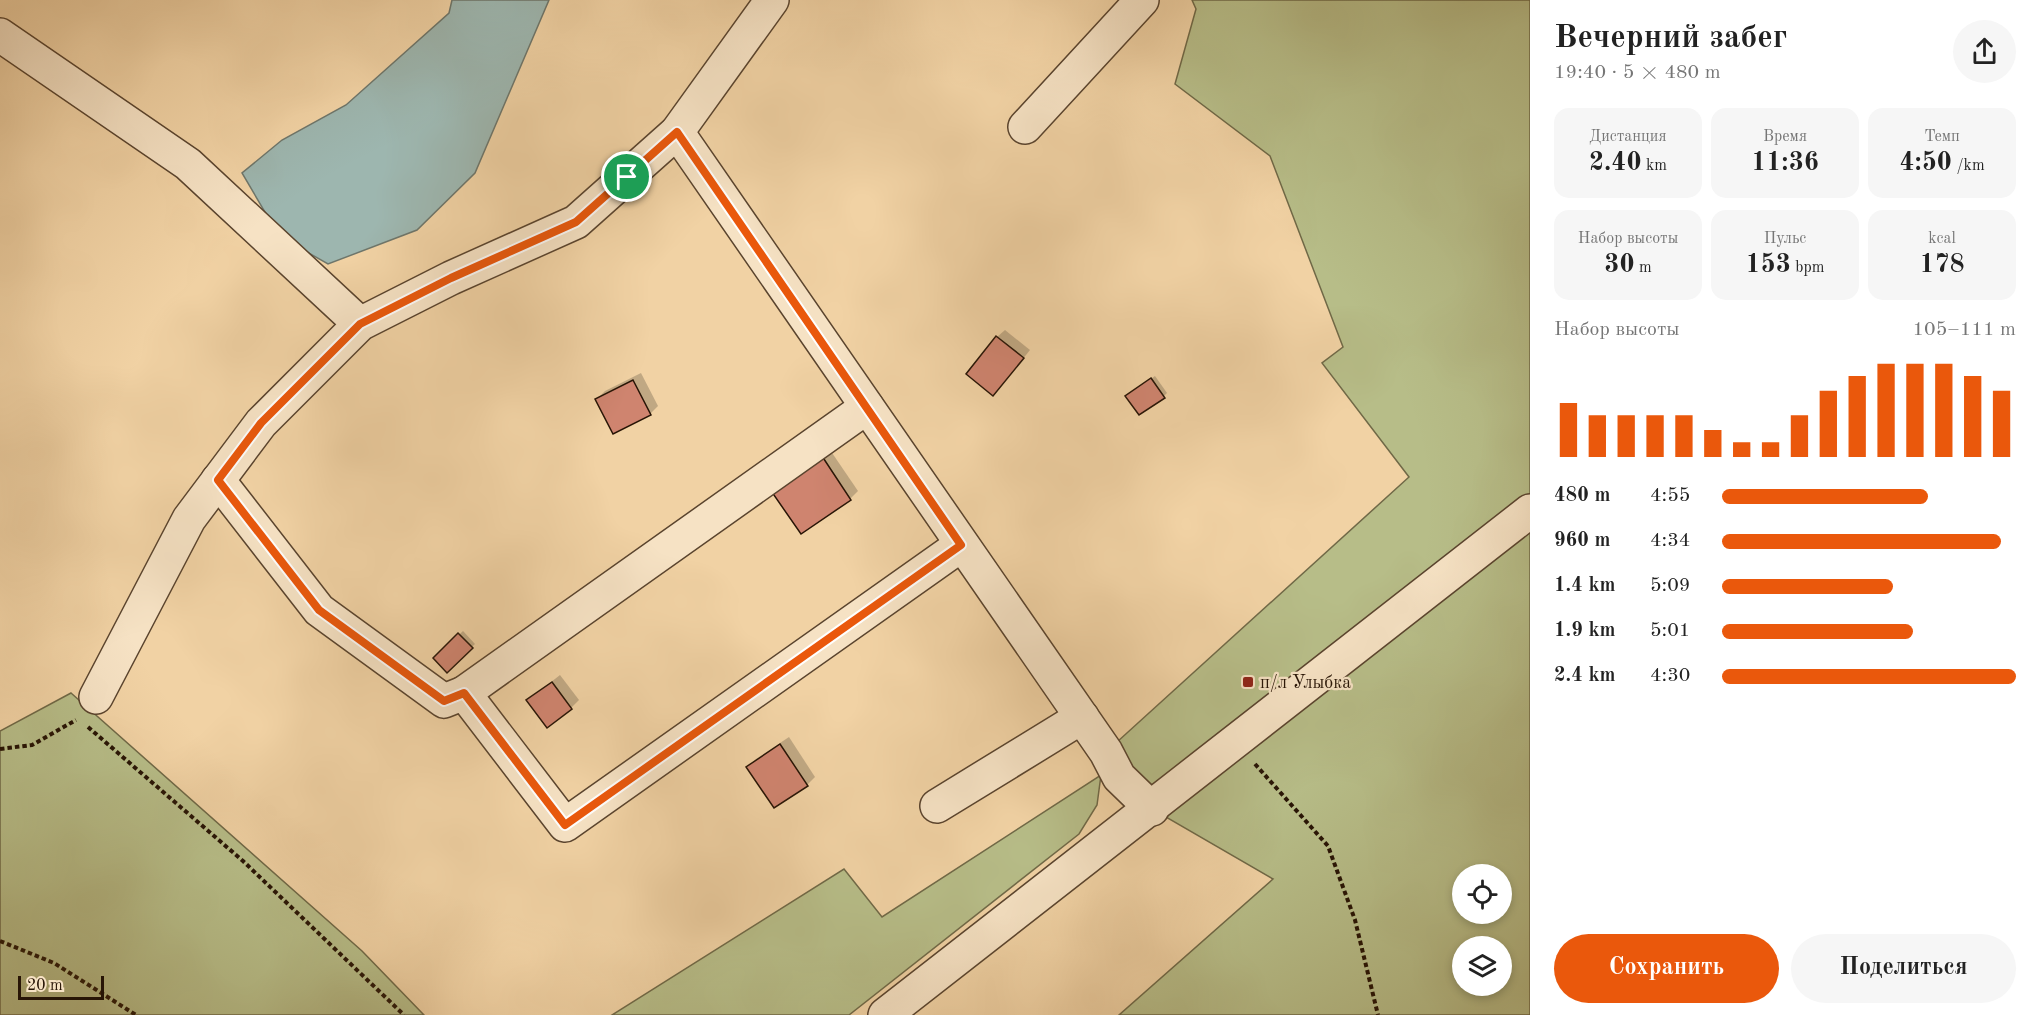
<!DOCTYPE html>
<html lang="ru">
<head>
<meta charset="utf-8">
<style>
  :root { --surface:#fff; --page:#f6f6f6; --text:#222; --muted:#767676; --accent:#ea580c }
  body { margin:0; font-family:"Old Standard TT",serif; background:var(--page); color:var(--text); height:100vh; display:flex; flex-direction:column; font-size:22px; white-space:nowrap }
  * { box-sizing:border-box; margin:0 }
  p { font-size:20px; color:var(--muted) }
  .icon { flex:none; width:33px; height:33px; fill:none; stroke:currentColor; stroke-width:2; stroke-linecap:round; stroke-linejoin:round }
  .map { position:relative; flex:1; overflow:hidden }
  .details { display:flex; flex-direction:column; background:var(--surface); width:510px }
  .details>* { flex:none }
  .buttons { position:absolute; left:1452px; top:864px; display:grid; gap:12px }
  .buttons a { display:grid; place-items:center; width:60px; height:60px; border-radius:50%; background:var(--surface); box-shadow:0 3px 9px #0003; font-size:30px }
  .scale { position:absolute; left:18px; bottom:15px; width:86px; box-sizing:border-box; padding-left:6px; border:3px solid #281506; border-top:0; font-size:16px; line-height:21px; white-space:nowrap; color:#281506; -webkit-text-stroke:4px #f6e2c4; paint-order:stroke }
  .pin { position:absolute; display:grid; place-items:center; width:51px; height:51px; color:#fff; margin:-26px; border:3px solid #fff; border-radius:50%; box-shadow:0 2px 6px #0007 }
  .round { display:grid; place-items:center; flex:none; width:63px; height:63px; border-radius:32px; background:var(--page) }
  .summary { display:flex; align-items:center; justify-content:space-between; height:102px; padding:0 24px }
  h1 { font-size:33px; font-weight:700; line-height:45px }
  .figures { display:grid; grid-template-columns:repeat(3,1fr); gap:9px; height:102px; padding:6px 24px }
  .figures div { display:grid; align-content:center; border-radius:15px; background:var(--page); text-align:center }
  .figures b { font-size:26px; font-weight:700 }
  .figures small { font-size:16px; font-weight:400 }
  .figures p { font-size:16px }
  .chart { height:168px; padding:12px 24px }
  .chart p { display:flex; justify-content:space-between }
  .chart svg { width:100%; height:108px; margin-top:6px; stroke:var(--accent); stroke-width:6 }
  .cta { display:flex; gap:12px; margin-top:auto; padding:12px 24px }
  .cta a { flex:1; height:69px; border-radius:36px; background:var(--accent); color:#fff; font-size:24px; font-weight:700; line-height:69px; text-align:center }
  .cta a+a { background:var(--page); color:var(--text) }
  ul { padding:0 24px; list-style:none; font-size:20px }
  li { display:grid; grid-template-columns:96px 72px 1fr; align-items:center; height:45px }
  li i { height:15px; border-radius:8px; background:var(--accent) }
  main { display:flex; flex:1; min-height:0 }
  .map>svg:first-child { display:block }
</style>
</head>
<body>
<main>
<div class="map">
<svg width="1530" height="1015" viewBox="0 0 1530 1015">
  <rect width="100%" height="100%" fill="#f1d2a4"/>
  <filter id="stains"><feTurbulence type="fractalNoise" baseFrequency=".00333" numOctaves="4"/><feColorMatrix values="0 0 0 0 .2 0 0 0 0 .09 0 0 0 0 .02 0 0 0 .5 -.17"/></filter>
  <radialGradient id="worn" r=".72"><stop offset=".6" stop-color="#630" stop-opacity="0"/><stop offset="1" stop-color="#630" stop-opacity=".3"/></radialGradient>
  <g fill="#b7bd88" stroke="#706947" stroke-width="1.5" fill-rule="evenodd">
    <path d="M1192 0H1530V1015H1119L1273 879 1152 809 1106 752 1409 477 1322 363 1343 347 1270 156 1175 84 1196 9ZM1462 874H1502V914H1462ZM1462 946H1502V986H1462Z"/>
    <path d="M71 693 362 951 424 1015H0V731Z"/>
    <path d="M1101 775 1097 805 1079 834 849 1015H612L844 869 882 917Z"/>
  </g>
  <path fill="#9db6af" stroke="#6e766b" stroke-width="1.5" d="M452 0H549L475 173 417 230 328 264 279 236 242 173 282 140 346 105 449 13Z"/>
  <g fill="#0003">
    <path d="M1005 330 1030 350 1001 386 997 337Z"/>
    <path d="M641 373 658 406 650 414 597 399 605 391Z"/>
    <path d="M1155 376 1167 393 1164 396 1131 393Z"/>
    <path d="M826 444 858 491 850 499 801 532Z"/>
    <path d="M463 631 475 644 447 671 435 658Z"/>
    <path d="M560 675 579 700 571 708 528 700Z"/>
    <path d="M789 737 815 777 807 785 748 767 756 759Z"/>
  </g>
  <g fill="#cf846f" stroke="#281506" stroke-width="1.5">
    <path d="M996 336 1024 358 993 396 966 374Z"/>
    <path d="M1151 378 1165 398 1139 415 1125 396Z"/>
    <path d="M633 380 651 415 613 434 595 399Z"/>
    <path d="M818 450 851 500 801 534 767 485Z"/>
    <path d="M458 633 473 648 447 673 433 658Z"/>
    <path d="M552 682 572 709 547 728 526 700Z"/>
    <path d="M780 744 808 786 774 808 746 767Z"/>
  </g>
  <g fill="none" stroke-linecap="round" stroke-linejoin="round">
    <g stroke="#5a442e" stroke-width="36">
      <g id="minor">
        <path d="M0 35 188 164 360 324"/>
        <path d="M1025 127 1142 0"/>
        <path d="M677 132 1106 752 1119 777 1152 809"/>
        <path d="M218 480 319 610 444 701 464 693 565 825 961 545"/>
        <path d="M464 693 867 407"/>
        <path d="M96 697 189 519 261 423 360 324 451 278 576 222 677 132 772 0"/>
        <path d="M937 806 1082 717"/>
        <path d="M885 1015C1101 848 1314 678 1530 511"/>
      </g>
    </g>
    <g stroke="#281506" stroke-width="4" stroke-dasharray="4.5 3" stroke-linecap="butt">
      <path d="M88 727 243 861 404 1015"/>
      <path d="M0 749 32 745 76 720"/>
      <path d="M1255 764 1328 846 1355 920 1378 1015"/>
      <path d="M0 941 54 963 136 1015"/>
    </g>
    <use href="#minor" stroke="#f6e2c4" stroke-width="33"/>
  </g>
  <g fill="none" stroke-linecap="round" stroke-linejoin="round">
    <g stroke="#fff" stroke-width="12">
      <path id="route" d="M677 132 961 545 565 825 464 693 444 701 319 610 218 480 261 423 360 324 451 278 576 222Z"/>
    </g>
    <use href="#route" stroke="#ea580c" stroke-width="8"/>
  </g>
  <rect fill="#8f2418" stroke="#f6e2c4" stroke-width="2" x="1242" y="676" width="12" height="12" rx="3"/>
  <g text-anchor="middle" stroke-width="4.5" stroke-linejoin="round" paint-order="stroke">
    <g font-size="18" fill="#281506" stroke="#f6e2c4" text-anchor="start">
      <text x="1260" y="688">п/л Улыбка</text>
    </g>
  </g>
  <rect width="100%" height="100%" filter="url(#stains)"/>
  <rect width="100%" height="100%" fill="url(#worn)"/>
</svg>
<div class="buttons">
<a><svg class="icon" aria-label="locate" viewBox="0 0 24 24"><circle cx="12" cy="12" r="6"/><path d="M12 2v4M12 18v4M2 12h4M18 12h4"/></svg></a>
<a><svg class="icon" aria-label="layers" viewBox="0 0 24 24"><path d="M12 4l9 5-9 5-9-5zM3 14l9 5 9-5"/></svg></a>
</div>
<div class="scale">20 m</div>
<div class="pin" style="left:627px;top:177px;background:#1e9e55"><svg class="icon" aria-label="arrive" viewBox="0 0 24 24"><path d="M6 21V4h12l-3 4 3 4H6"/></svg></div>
</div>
<section class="details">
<div class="summary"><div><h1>Вечерний забег</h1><p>19:40 · 5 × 480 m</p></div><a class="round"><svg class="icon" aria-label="share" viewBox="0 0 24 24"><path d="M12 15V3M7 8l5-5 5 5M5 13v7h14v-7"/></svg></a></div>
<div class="figures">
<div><p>Дистанция</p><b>2.40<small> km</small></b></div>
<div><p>Время</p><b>11:36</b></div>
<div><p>Темп</p><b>4:50<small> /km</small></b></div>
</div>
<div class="figures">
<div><p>Набор высоты</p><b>30<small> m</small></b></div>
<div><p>Пульс</p><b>153<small> bpm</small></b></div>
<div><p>kcal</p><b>178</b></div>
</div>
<div class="chart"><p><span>Набор высоты</span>105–111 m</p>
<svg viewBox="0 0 160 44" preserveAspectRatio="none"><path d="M5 44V22M15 44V27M25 44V27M35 44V27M45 44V27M55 44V33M65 44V38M75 44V38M85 44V27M95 44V17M105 44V11M115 44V6M125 44V6M135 44V6M145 44V11M155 44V17"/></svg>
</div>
<ul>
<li><b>480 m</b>4:55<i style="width:70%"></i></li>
<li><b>960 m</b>4:34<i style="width:95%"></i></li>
<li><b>1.4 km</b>5:09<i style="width:58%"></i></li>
<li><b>1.9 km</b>5:01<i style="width:65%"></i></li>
<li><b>2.4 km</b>4:30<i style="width:100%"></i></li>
</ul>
<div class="cta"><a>Сохранить</a><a>Поделиться</a></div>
</section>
</main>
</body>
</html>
